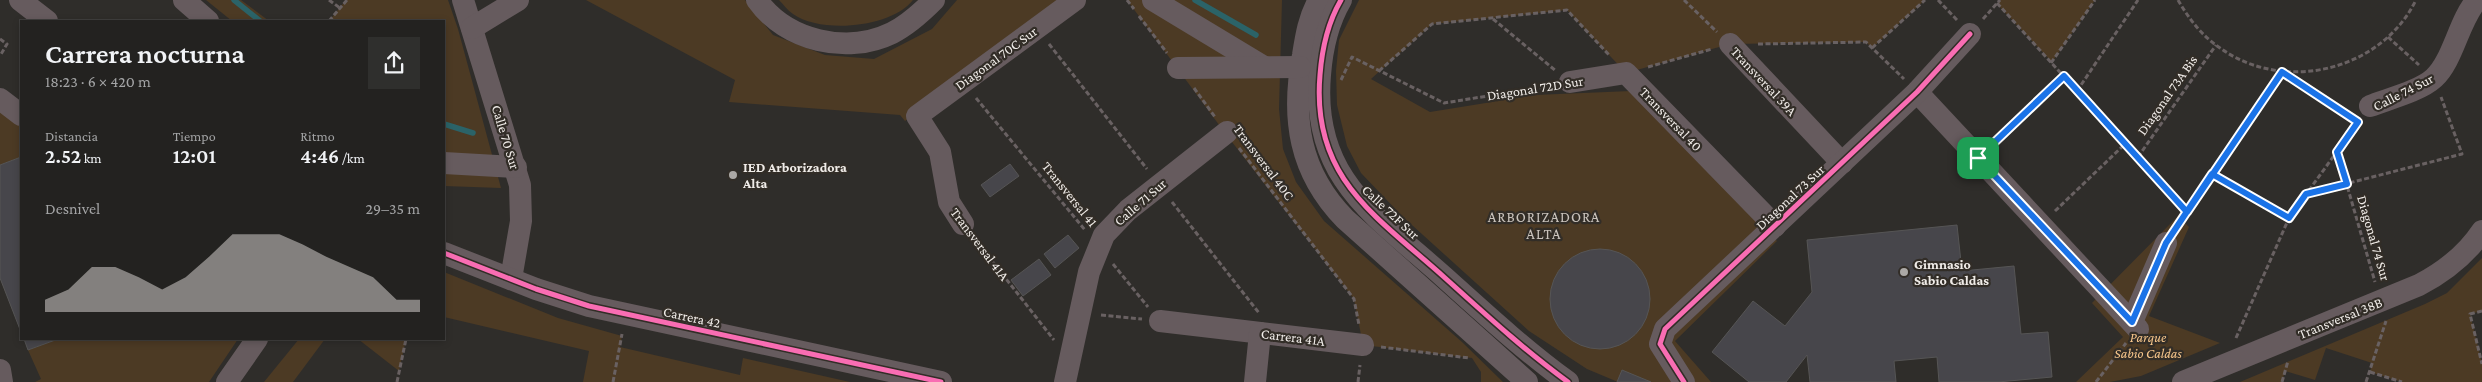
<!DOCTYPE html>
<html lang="es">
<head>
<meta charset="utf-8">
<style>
  :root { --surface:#232220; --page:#2f2f2d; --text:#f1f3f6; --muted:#a3a4a5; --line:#403f3e; --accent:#aca9a6 }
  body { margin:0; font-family:"Crimson Pro",serif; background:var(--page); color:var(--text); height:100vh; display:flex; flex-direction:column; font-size:19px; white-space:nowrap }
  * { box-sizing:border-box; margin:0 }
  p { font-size:16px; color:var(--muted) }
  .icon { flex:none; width:28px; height:28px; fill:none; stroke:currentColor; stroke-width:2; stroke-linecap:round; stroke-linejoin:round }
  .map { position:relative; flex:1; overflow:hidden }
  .panel { position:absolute; left:20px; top:20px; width:425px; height:320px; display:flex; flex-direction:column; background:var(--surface); border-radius:0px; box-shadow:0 2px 8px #0003,0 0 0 1px var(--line) }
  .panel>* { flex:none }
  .pin { position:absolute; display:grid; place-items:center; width:42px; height:42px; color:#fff; margin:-21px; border-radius:10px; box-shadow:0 2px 8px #0006 }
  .round { display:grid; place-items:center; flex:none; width:52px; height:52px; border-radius:0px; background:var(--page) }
  .overview { display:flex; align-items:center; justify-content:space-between; height:85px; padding:0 25px }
  h1 { font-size:28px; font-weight:600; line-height:38px }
  .metrics { display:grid; grid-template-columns:repeat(3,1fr); gap:8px; height:85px; padding:5px 25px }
  .metrics div { display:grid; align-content:center }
  .metrics b { font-size:21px; font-weight:600 }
  .metrics small { font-size:14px; font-weight:400 }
  .metrics p { font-size:14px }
  .chart { height:140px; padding:10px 25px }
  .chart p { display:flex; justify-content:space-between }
  .chart svg { width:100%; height:90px; margin-top:5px; fill:var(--accent); opacity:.7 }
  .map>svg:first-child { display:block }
</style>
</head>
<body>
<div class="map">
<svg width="2482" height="382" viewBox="0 0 2482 382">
  <rect width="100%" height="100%" fill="#2f2d2a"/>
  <g fill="#4c3a24">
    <path d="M206 0H241L269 21H232Z"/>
    <path d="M346 0H448L458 29 501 188 444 186V21H329Z"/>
    <path d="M586 0H745L773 35 825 55 874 59 932 29 957 0H1075L905 121 900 115 729 102 735 80Z"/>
    <path d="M779 0H913C891 28 821 34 793 14 787 10 783 4 779 0Z"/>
    <path d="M1127 0H1282L1279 109 1283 149 1296 182 1324 221 1462 342 1503 382H1481V372L1472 358 1363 345 1354 299 1225 133Z"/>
    <path d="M1359 0H1925L1872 48 1866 42 1730 44 1626 73 1567 10 1432 24 1371 79 1430 112 1535 95 1631 91 1777 241 1675 341 1711 382H1618L1587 369 1529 331 1402 216 1361 173 1347 146 1337 105 1336 71 1339 40Z"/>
    <path d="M2000 0H2095L2052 62 1997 4Z"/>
    <path d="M0 108 21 125V157L0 165Z"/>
    <path d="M2178 216 2189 227 2149 316 2220 343 2141 376 2110 382H2076L2123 337 2092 303Z"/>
    <path d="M2482 258V311L2470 314 2482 363V382H2402L2370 372 2372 363 2326 348 2315 380 2285 371 2282 382H2240L2425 304 2447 293Z"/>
    <path d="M444 272 558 318 622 336 620 347 740 375 743 358 850 382H583L589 351 444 317Z"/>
    <path d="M58 339H238L209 382H35L41 379 28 350Z"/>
    <path d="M299 339H325L293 382H264Z"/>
    <path d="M358 339H406L399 371Z"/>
  </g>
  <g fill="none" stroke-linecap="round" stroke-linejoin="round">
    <g stroke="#2b6368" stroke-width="5.5">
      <path d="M234 0 260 21"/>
      <path d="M1195 0 1256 35"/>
      <path d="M444 124 473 133"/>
    </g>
  </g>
  <g fill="#47464b" stroke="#565555">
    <path d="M21 157V332L0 278V165Z"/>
    <path d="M1010 164 1019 176 990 197 981 185Z"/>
    <path d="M1957 225 1962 271 2014 266 2021 334 2048 332 2052 377 1998 382H1939L1937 357 1894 361 1896 382H1810L1807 355 1786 382H1749L1712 352 1753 301 1785 326 1812 292 1807 240Z"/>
    <path d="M1068 235 1079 248 1055 268 1044 254Z"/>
    <circle cx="1600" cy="299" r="50"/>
    <path d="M1039 259 1051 275 1023 296 1011 280Z"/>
    <path d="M24 339H58L28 350Z"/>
    <path d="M1622 370 1651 382H1617Z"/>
  </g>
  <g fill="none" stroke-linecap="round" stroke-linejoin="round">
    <g stroke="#696162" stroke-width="3" stroke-dasharray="5 2.5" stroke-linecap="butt">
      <path d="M329 0 340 8"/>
      <path d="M1127 0 1134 9"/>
      <path d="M1684 0 1717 32"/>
      <path d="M1938 0 1957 20"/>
      <path d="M2178 0C2189 19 2202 36 2220 48 2284 94 2381 71 2416 0"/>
      <path d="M1997 3 2187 212"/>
      <path d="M1139 16 1167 53"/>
      <path d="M1493 19 1556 71"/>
      <path d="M1983 19 2000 0"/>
      <path d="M329 21 347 0"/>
      <path d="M2388 37 2419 65"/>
      <path d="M0 39 7 44 0 56"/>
      <path d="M1049 44 1147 169"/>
      <path d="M1758 44 1866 42 1904 79"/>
      <path d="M1872 48 1925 0"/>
      <path d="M2051 63 2095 0"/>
      <path d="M1648 67 1712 49"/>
      <path d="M1379 71 1432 24 1567 10 1610 56"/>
      <path d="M2283 72 2353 118"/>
      <path d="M1341 80 1352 57 1444 103 1550 86"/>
      <path d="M1194 88 1215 117"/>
      <path d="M2077 91 2138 0"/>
      <path d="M976 98 1085 230"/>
      <path d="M1993 144 2064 76"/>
      <path d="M1239 148 1354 299 1359 325"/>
      <path d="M2337 151 2375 282"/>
      <path d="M2138 157 2216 45"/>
      <path d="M2212 174 2289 218"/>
      <path d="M2306 194 2462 154 2441 97"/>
      <path d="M1172 202 1259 313"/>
      <path d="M2055 211 2125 144"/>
      <path d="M2177 226 2282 72"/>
      <path d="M974 238 1054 340"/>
      <path d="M1113 264 1148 307"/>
      <path d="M2482 311 2470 314 2482 364"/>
      <path d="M1101 315 1142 319"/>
      <path d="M2236 338 2289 218 2359 121"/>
      <path d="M1381 347 1469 358"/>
      <path d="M2370 372 2402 382"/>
      <path d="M397 382 406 339"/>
      <path d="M613 382 622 334"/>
      <path d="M1358 382 1360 365"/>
      <path d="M2096 382 2126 343"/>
      <path d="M2282 382 2288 361"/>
      <path d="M2366 382 2386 321"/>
    </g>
    <g stroke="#665b5e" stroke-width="22">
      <path d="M20 0 47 21"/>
      <path d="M184 0 208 21"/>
      <path d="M463 0 520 185 521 221 511 279"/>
      <path d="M757 0C786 41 847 55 892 33 908 25 921 13 934 0"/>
      <path d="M1153 0 1264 67"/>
      <path d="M1319 0C1309 17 1306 36 1303 55 1291 118 1299 172 1345 219L1527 382"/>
      <path d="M1341 0C1327 24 1322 48 1320 75 1311 178 1376 216 1444 277 1484 313 1524 350 1568 382"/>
      <path d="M472 28 518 0"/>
      <path d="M1730 44 1842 163"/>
      <path d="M1178 68 1300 67"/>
      <path d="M1570 82 1626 73 1775 226"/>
      <path d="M1917 92 2138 329"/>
      <path d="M0 99 21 115"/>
      <path d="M2370 106C2388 99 2420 91 2434 78 2453 61 2459 20 2477 0"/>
      <path d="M444 163 516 167"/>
      <path d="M963 224 949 202 940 152 917 116 1075 0"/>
      <path d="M444 253 536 289 589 306 941 382"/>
      <path d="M1160 321 1363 345"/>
      <path d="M2132 322 2166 243"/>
      <path d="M0 370 2 382"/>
      <path d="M227 382 257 339"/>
      <path d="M1065 382 1089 272 1104 235 1128 210 1227 132"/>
      <path d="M1255 382 1260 333"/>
      <path d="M1684 382 1660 344 1665 329 1917 92 1970 34"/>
      <path d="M2183 382 2419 285C2444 272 2466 255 2482 231"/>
    </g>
    <g stroke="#322d27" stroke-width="8">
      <g id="cycleway">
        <path d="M1341 0C1327 24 1322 48 1320 75 1311 178 1376 216 1444 277 1484 313 1524 350 1568 382"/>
        <path d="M444 253 536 289 589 306 941 382"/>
        <path d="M1684 382 1660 344 1665 329 1917 92 1970 34"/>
      </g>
    </g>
    <use href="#cycleway" stroke="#f96db3" stroke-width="5"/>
  </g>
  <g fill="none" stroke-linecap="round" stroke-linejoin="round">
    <g stroke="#fff" stroke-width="10">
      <path id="route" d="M1978 158 2132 322 2166 243 2212 174 2289 218 2306 194 2347 184 2337 152 2358 122 2282 72 2187 212 2064 76 1978 158"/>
    </g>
    <use href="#route" stroke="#1a73e8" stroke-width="6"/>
  </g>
  <g fill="#aca9a6" stroke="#322d27" stroke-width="2">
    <circle cx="733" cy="175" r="5"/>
    <circle cx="1904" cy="272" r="5"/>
  </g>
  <g text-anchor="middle" stroke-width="4.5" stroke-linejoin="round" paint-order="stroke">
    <g font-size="14" fill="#f0ece8" stroke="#322d27">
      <text transform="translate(996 58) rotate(-36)" y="5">Diagonal 70C Sur</text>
      <text transform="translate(1764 81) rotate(47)" y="5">Transversal 39A</text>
      <text transform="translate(1535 88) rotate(-9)" y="5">Diagonal 72D Sur</text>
      <text transform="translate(2403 92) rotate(-27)" y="5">Calle 74 Sur</text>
      <text transform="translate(2167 95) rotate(-55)" y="5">Diagonal 73A Bis</text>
      <text transform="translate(1671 119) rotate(46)" y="5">Transversal 40</text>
      <text transform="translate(506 137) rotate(73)" y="5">Calle 70 Sur</text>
      <text transform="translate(1264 162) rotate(53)" y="5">Transversal 40C</text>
      <text transform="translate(1070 194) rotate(51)" y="5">Transversal 41</text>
      <text transform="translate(1790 197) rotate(-43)" y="5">Diagonal 73 Sur</text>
      <text transform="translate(1140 202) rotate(-41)" y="5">Calle 71 Sur</text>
      <text transform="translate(1391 212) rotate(43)" y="5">Calle 72F Sur</text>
      <text transform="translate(2374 238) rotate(74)" y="5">Diagonal 74 Sur</text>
      <text transform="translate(980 244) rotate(53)" y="5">Transversal 41A</text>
      <text transform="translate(692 317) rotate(12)" y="5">Carrera 42</text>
      <text transform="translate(2340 318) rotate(-22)" y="5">Transversal 38B</text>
      <text transform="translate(1293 337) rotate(7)" y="5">Carrera 41A</text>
    </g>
    <g font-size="14" font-weight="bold" fill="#f0ece8" stroke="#322d27" text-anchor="start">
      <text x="743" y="172">IED Arborizadora<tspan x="743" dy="16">Alta</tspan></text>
      <text x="1914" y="269">Gimnasio<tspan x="1914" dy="16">Sabio Caldas</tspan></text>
    </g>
    <g font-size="14" font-style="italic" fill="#f7c68b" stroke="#322d27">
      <text x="2148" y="342">Parque<tspan x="2148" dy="16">Sabio Caldas</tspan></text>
    </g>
    <g font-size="15" letter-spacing="1" fill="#cac3bc" stroke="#322d27">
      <text x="1544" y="222">ARBORIZADORA<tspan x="1544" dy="17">ALTA</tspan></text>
    </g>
  </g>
</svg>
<div class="pin" style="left:1978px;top:158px;background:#1e9e55"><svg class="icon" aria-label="arrive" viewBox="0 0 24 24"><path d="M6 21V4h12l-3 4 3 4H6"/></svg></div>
<section class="panel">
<div class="overview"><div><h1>Carrera nocturna</h1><p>18:23 · 6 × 420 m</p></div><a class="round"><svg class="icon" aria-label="share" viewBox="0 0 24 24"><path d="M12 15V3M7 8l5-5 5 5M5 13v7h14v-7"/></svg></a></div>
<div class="metrics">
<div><p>Distancia</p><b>2.52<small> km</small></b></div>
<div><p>Tiempo</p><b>12:01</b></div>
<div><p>Ritmo</p><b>4:46<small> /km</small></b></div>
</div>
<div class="chart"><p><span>Desnivel</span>29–35 m</p>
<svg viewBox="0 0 160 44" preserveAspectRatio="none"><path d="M0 44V38L10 33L20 22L30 22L40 27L50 33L60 27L70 17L80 6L90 6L100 6L110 11L120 17L130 22L140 27L150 38L160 38V44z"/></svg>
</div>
</section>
</div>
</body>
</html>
